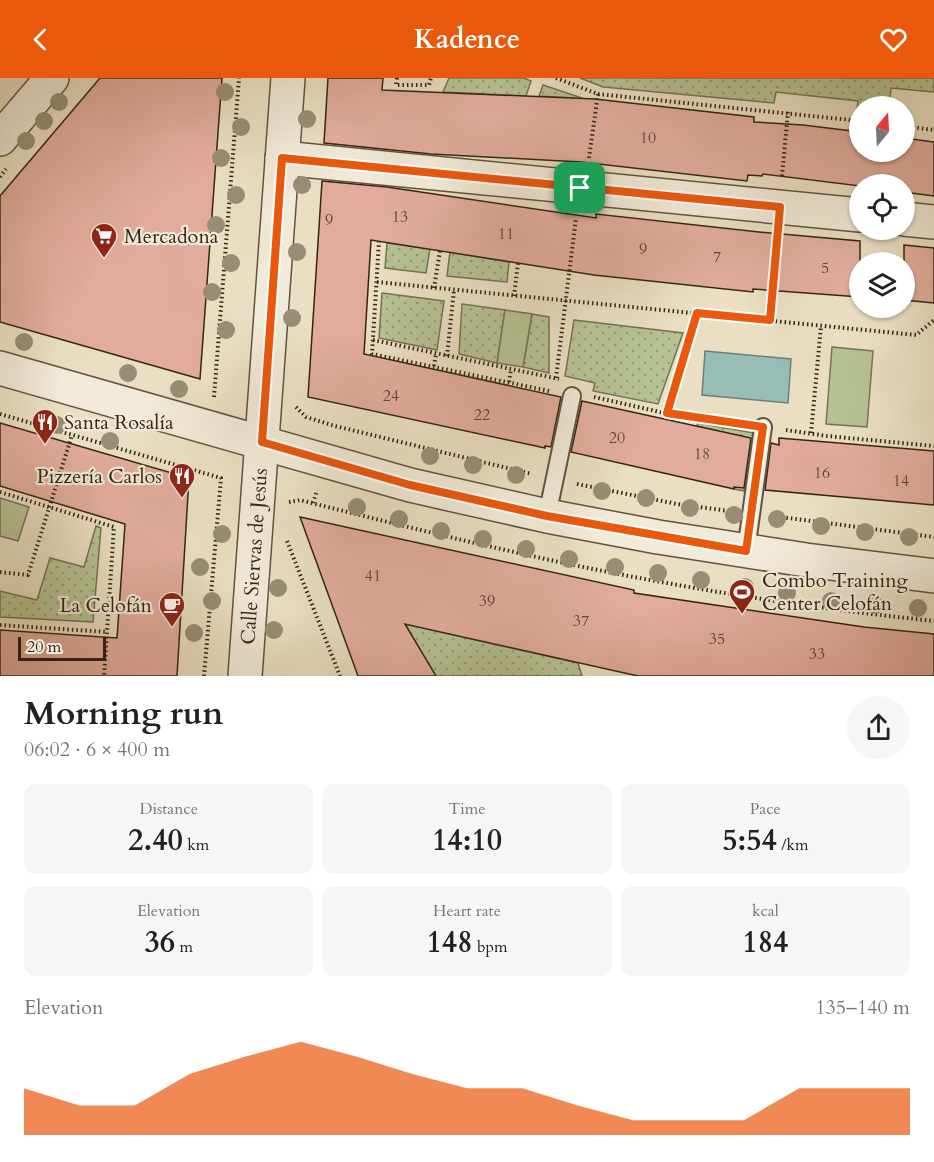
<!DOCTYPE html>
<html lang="en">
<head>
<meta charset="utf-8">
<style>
  :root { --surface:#fff; --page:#f6f6f6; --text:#222; --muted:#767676; --accent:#ea580c }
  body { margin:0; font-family:Cardo,serif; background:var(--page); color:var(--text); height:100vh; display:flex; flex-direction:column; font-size:22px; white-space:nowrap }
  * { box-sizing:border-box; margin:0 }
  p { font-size:20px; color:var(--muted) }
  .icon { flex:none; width:33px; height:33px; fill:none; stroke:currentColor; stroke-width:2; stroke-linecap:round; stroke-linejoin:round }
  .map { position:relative; height:598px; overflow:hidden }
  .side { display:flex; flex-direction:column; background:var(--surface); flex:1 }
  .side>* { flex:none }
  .needle { width:39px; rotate:18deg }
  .fabs { position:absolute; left:849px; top:18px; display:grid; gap:12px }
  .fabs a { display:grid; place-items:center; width:66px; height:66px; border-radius:50%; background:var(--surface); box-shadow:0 2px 4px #0004; font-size:30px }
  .scale { position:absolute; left:18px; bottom:15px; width:88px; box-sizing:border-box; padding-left:6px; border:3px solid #352415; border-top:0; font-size:16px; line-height:21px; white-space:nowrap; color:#352415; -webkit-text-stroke:4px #f1ead8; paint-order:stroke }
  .pin { position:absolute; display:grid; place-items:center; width:51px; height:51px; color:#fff; margin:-26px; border-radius:12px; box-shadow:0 3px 9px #0006 }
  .round { display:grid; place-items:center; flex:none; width:63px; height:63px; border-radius:32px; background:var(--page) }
  .summary { display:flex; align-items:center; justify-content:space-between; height:102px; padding:0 24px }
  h1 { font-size:33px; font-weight:700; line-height:45px }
  .stats { display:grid; grid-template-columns:repeat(3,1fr); gap:9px; height:102px; padding:6px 24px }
  .stats div { display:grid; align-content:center; border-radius:12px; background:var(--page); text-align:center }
  .stats b { font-size:30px; font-weight:700 }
  .stats small { font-size:16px; font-weight:400 }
  .stats p { font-size:16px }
  .chart { height:168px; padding:12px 24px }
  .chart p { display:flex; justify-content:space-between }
  .chart svg { width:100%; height:108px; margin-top:6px; fill:var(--accent); opacity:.7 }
  header { display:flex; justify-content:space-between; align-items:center; height:78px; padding:0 24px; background:var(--accent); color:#fff; font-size:27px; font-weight:700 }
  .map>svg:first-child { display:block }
</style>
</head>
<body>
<header><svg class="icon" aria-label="back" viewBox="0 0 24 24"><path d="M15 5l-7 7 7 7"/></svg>Kadence<svg class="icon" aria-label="heart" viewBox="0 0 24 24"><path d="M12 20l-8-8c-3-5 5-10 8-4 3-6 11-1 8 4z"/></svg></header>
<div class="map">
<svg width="934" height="598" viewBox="0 0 934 598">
  <defs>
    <pattern id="grass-dots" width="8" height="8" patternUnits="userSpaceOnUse" patternTransform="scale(1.5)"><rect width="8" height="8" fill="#b6c294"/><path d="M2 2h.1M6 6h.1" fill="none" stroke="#959d78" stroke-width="1.8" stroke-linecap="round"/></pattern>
  </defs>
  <rect width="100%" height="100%" fill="#eadfc3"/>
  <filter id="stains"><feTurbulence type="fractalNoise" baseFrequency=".00333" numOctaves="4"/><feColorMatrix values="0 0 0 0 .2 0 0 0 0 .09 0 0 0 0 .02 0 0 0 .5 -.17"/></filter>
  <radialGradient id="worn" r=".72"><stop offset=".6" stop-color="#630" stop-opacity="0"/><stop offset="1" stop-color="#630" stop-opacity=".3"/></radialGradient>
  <g fill="url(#grass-dots)" stroke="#767354" stroke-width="1.5">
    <path d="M449 0H524L531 3 526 18 443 14Z"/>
    <path d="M580 0H934V14L891 10 889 28H860L859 33 857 32 858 23 776 14 774 25 603 9Z"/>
    <path d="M543 7 582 20 579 82 571 84 573 20 539 18Z"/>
    <path d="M387 165 430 171 426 195 385 190Z"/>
    <path d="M450 174 509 184 507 204 447 198Z"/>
    <path d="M382 215 444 223 437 272 379 260Z"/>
    <path d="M462 226 505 232 497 285 459 276Z"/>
    <path d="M532 236 549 239V295L523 289Z"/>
    <path d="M574 242 683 255 658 326 593 313 595 305 565 298Z"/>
    <path d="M698 345 754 355 744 413 734 411 745 359 697 348Z"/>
    <path d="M96 448 101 450 93 544 0 539V513L37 522 50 480 84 489Z"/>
    <path d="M405 546 578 585 582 598H435Z"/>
  </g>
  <g fill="#b6c294" stroke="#767354" stroke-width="1.5">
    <path d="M505 232 532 236 523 289 497 285Z"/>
    <path d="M832 269 873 273 867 349 826 346Z"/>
    <path d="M0 420 29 429 18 463 0 458Z"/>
  </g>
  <path fill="#98bcb6" stroke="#707f76" stroke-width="1.5" d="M705 273 791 281 788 325 702 317Z"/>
  <g fill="#e1ac9d" stroke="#352415" stroke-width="1.5">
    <path d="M100 0H222L200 301 0 244V118Z"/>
    <path d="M328 0H383L382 12 595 21 754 39V44L803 47 860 54V74H904V60L934 64V118L904 114V106H860V108L763 96 762 98 748 97 747 103 581 84 431 76 324 65Z"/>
    <path d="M322 103 387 109 596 140V136L759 154 860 163V219L753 211V214L594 197 371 162 364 276 561 319 551 369 545 368V370L308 319Z"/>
    <path d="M904 167 934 170V225L904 222Z"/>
    <path d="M582 323 751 360 744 410 734 409V411L571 374Z"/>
    <path d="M0 345 189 400 177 598H0V552L117 560 125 446 0 408Z"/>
    <path d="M779 360 934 373V427L765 412 771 365 779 367Z"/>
    <path d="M300 439 634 512V515L864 549 934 556V598H638L405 546 436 598H358Z"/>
  </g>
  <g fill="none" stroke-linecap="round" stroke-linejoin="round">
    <g stroke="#625340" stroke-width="20">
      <g id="lane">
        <path d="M547 438 572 318"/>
        <path d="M746 473 763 349"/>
      </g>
    </g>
    <g stroke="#625340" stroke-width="36">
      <g id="street">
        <path d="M0 61 52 0"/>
        <path d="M282 80 860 137"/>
        <path d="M904 141 934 144"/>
        <path d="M0 290 410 407 547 438 658 459 806 482 934 498"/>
        <path id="s1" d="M245 598 288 0"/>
      </g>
    </g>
    <g stroke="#352415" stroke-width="4" stroke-dasharray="1.5 3" stroke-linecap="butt">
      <path d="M397 0 396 7H429L431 0"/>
      <path d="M556 0 598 16 860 43"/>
      <path d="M904 48 934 52"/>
      <path d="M589 80 598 16"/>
      <path d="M782 98 788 34"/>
      <path d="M0 99 6 91"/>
      <path d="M379 163 372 276 549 313"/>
      <path d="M377 204 916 257 934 242"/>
      <path d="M434 210 440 173"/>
      <path d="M514 218 518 185"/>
      <path d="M770 242 777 159"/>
      <path d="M373 262 559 301"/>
      <path d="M447 278 454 212"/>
      <path d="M434 288 436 275"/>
      <path d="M556 300 576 140"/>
      <path d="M509 304 511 291"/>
      <path d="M214 319 239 0"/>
      <path d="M594 319 660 334 740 345"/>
      <path d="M296 329 306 339 335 348 532 396"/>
      <path d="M667 335 697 235"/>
      <path d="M0 336 221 400 204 598"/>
      <path d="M786 352 827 358 934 368"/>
      <path d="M811 355 821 248"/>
      <path d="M577 406 677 426 729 433"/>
      <path d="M0 414 114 449 104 598"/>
      <path d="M289 424 300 422C395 446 491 470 588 490 702 513 818 531 934 543"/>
      <path d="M313 425 317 412"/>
      <path d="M773 438 934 459"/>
      <path d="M287 463 340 598"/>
      <path d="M0 494 28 497 72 357"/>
      <path d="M0 547 107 554"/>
    </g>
    <use href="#lane" stroke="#f1ead8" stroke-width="16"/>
    <use href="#street" stroke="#f1ead8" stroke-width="33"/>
  </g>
  <g fill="#988e75">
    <circle cx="225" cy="14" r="9"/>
    <circle cx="59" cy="24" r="9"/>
    <circle cx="307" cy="41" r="9"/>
    <circle cx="44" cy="43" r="9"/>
    <circle cx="241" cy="49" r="9"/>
    <circle cx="26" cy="63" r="9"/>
    <circle cx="221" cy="80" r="9"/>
    <circle cx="302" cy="107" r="9"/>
    <circle cx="236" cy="117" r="9"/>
    <circle cx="216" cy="147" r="9"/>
    <circle cx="297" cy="174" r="9"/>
    <circle cx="231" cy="185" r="9"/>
    <circle cx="212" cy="214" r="9"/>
    <circle cx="292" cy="240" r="9"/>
    <circle cx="226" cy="252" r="9"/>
    <circle cx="24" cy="264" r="9"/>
    <circle cx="128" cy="295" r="9"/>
    <circle cx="179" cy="311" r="9"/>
    <circle cx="57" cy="347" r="9"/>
    <circle cx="110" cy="363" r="9"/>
    <circle cx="430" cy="378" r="9"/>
    <circle cx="473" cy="387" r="9"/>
    <circle cx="516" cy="397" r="9"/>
    <circle cx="602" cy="413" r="9"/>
    <circle cx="646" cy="420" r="9"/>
    <circle cx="357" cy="429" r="9"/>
    <circle cx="690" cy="430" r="9"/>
    <circle cx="734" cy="437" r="9"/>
    <circle cx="399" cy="441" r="9"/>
    <circle cx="777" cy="441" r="9"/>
    <circle cx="821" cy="448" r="9"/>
    <circle cx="441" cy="453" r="9"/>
    <circle cx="865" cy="454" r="9"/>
    <circle cx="222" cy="456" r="9"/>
    <circle cx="909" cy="459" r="9"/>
    <circle cx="483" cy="461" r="9"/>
    <circle cx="526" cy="471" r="9"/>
    <circle cx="569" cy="481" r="9"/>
    <circle cx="200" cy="489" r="9"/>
    <circle cx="615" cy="489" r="9"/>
    <circle cx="658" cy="495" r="9"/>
    <circle cx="701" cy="502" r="9"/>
    <circle cx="745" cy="509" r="9"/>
    <circle cx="278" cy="510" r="9"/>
    <circle cx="787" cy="515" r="9"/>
    <circle cx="212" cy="523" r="9"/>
    <circle cx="831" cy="523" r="9"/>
    <circle cx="875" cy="527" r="9"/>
    <circle cx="918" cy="530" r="9"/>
    <circle cx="274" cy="552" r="9"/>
    <circle cx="194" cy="555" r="9"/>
  </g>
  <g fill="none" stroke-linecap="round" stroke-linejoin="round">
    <g stroke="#fff" stroke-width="12">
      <path id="route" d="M282 80 780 129 770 242 697 235 667 335 763 349 746 473 547 438 410 407 262 364Z"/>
    </g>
    <use href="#route" stroke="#ea580c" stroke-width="8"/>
  </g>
  <defs>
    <g id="supermarket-pin" transform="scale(1.35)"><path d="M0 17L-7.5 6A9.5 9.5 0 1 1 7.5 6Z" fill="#8f2418" stroke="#f1ead8"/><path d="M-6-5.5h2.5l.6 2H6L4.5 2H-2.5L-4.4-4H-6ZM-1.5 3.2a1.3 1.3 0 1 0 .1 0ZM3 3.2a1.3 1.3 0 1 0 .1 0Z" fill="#fff"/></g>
    <g id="restaurant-pin" transform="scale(1.35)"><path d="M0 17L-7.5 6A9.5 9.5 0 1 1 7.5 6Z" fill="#8f2418" stroke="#f1ead8"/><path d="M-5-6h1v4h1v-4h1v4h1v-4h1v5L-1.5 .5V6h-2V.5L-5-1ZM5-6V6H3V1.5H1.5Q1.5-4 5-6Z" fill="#fff"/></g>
    <g id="stadium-pin" transform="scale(1.35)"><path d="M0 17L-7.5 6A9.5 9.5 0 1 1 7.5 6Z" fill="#8f2418" stroke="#f1ead8"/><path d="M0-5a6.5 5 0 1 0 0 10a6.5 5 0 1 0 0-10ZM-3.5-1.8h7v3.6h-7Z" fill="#fff"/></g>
    <g id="cafe-pin" transform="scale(1.35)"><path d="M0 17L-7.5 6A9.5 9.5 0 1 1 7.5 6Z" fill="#8f2418" stroke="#f1ead8"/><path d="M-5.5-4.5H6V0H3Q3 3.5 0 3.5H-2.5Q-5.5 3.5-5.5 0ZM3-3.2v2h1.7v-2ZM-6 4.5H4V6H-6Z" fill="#fff"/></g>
  </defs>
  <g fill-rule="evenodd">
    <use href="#supermarket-pin" x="104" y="158"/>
    <use href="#restaurant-pin" x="45" y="344"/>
    <use href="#restaurant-pin" x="182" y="398"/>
    <use href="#stadium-pin" x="742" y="514"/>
    <use href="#cafe-pin" x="172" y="527"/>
  </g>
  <g text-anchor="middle" stroke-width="4.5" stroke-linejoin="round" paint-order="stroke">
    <g font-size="16" fill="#604637">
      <text x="648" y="65">10</text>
      <text x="400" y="144">13</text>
      <text x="329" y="147">9</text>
      <text x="506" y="161">11</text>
      <text x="643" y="176">9</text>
      <text x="717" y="184">7</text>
      <text x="825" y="195">5</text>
      <text x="391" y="323">24</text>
      <text x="482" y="342">22</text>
      <text x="617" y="365">20</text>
      <text x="702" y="381">18</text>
      <text x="822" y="400">16</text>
      <text x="901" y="408">14</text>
      <text x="373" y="503">41</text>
      <text x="487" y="528">39</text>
      <text x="581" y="548">37</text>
      <text x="717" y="566">35</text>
      <text x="817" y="581">33</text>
    </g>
    <g font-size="20" fill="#352415" stroke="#f1ead8" text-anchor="start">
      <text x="124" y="165">Mercadona</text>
      <text x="64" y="351">Santa Rosalía</text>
      <text x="162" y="405" text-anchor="end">Pizzería Carlos</text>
      <text x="762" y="509">Combo Training<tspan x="762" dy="23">Center Celofán</tspan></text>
      <text x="152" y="534" text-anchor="end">La Celofán</text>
    </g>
    <g font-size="20" fill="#352415" stroke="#f1ead8">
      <text dy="7" stroke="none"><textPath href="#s1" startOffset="120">Calle Siervas de Jesús</textPath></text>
    </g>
  </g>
  <rect width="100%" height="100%" filter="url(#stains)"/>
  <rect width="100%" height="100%" fill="url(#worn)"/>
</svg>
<div class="fabs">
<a><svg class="needle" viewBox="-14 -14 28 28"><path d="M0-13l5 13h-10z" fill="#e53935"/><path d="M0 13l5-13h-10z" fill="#767676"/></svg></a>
<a><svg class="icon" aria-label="locate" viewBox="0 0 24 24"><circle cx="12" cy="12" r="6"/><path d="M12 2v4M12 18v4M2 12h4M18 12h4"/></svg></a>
<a><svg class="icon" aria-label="layers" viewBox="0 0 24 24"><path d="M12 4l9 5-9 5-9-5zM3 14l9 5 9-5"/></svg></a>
</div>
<div class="scale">20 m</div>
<div class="pin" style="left:580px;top:110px;background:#1e9e55"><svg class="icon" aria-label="arrive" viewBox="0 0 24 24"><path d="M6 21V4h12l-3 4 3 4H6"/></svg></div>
</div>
<section class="side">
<div class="summary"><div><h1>Morning run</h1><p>06:02 · 6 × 400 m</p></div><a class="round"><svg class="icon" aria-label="share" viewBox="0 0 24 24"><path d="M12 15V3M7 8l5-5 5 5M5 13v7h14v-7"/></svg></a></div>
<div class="stats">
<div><p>Distance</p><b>2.40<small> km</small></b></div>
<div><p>Time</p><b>14:10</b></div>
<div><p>Pace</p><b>5:54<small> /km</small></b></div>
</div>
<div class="stats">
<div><p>Elevation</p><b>36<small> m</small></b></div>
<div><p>Heart rate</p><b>148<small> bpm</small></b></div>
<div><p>kcal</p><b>184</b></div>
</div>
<div class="chart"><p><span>Elevation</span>135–140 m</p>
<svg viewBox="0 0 160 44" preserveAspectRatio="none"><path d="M0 44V25L10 32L20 32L30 19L40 12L50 6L60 12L70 19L80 25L90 25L100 32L110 38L120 38L130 38L140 25L150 25L160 25V44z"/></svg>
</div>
</section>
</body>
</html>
